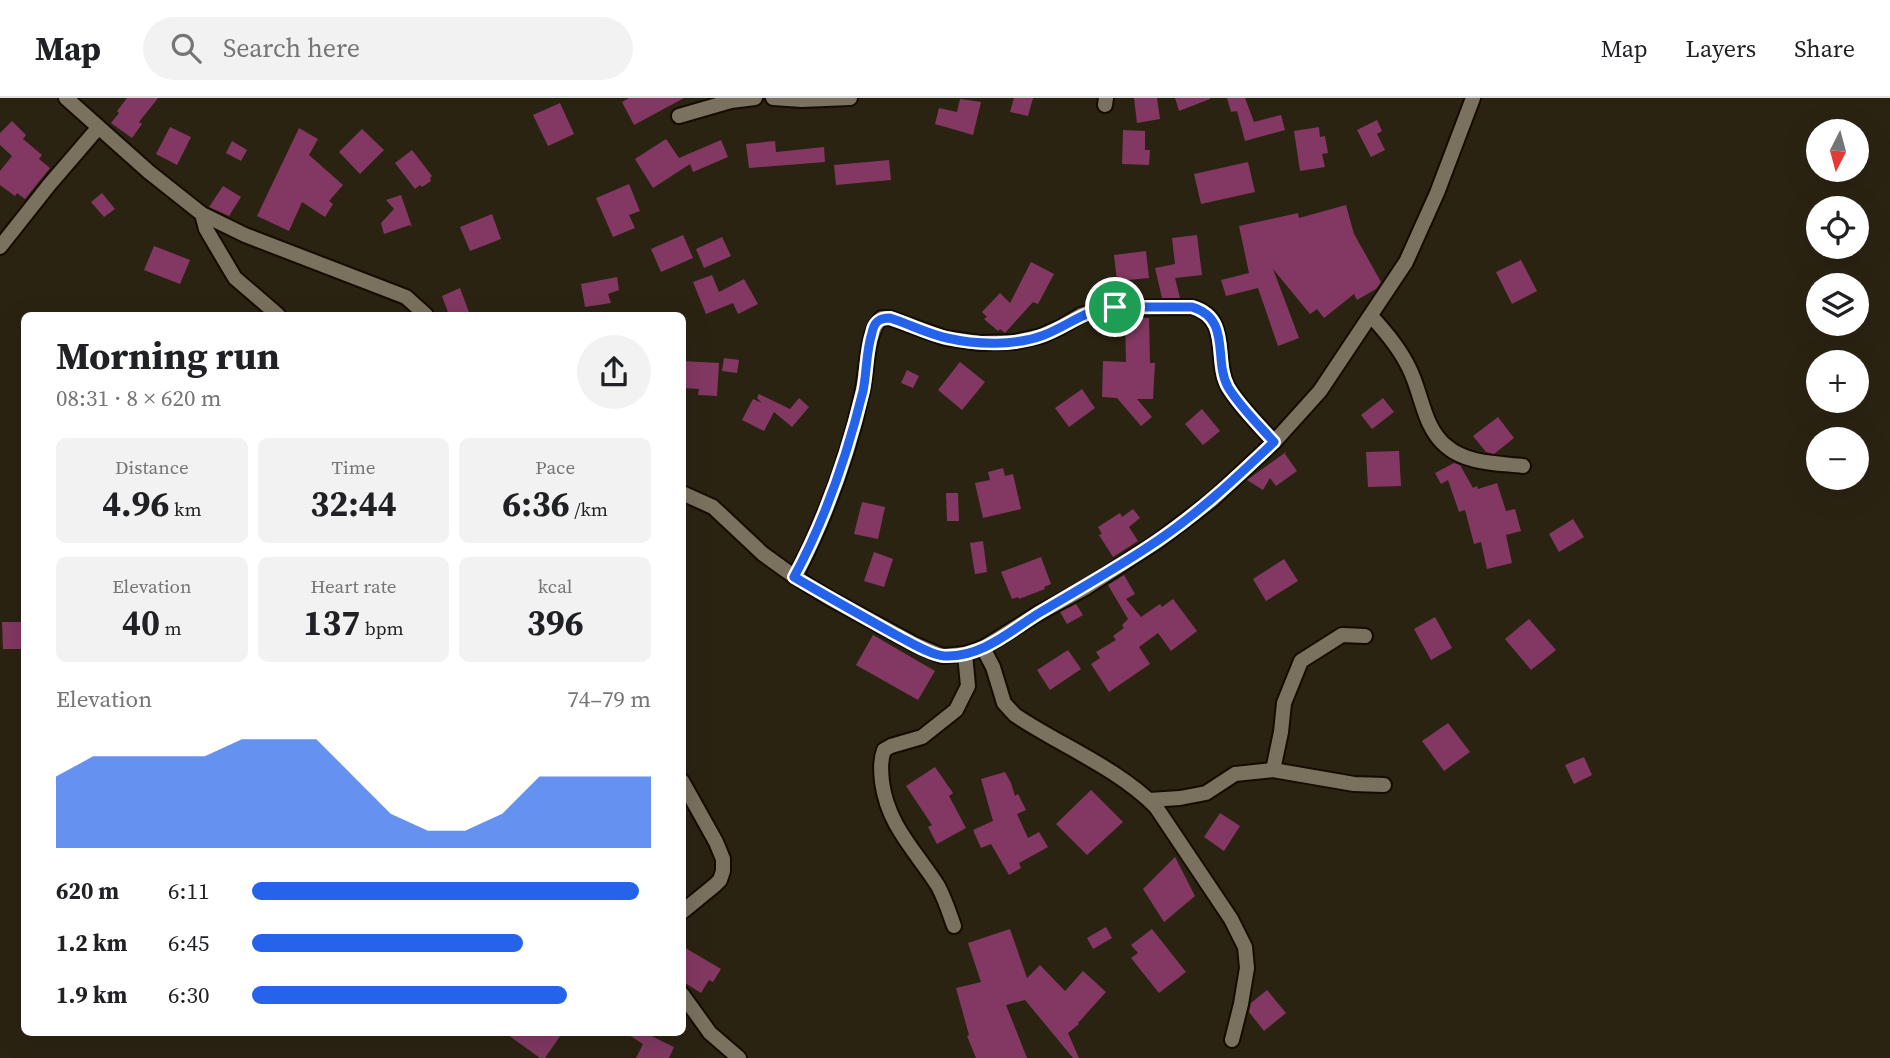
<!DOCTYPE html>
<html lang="en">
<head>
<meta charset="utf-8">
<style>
  :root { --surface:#fff; --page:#f2f2f2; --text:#202124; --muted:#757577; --line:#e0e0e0; --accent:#2563eb }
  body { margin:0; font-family:"Source Serif 4",serif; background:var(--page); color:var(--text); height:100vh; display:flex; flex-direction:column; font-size:26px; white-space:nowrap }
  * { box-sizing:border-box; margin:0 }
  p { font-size:23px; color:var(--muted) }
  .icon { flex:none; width:38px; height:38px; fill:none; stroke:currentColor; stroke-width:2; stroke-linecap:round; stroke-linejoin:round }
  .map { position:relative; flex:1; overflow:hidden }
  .panel { position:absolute; left:21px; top:214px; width:665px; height:724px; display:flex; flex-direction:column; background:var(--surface); border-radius:10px; box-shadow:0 7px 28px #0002 }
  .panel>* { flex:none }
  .needle { width:46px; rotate:186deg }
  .controls { position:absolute; left:1806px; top:21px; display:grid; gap:14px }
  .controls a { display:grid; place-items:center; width:63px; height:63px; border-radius:50%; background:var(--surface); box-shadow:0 7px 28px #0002; font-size:35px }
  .pin { position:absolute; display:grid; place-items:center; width:60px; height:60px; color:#fff; margin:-30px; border:4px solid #fff; border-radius:50%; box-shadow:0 2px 7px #0007 }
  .round { display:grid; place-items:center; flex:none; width:74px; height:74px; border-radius:37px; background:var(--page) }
  .overview { display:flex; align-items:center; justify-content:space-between; height:119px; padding:0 35px }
  h1 { font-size:38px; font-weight:700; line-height:52px }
  .metrics { display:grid; grid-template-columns:repeat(3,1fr); gap:10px; height:119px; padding:7px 35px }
  .metrics div { display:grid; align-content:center; border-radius:10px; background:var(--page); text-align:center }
  .metrics b { font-size:35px; font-weight:700 }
  .metrics small { font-size:19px; font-weight:400 }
  .metrics p { font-size:19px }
  .chart { height:196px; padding:14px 35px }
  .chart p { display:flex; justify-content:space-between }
  .chart svg { width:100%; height:126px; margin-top:7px; fill:var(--accent); opacity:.7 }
  ul { padding:0 35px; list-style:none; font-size:23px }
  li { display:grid; grid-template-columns:112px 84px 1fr; align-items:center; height:52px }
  li i { height:18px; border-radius:9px; background:var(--accent) }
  header { display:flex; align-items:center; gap:42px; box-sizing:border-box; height:98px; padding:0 35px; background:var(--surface); border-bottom:2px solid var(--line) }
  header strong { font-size:33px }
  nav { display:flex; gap:38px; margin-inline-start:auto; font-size:24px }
  .search { width:490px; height:63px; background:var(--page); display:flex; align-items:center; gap:18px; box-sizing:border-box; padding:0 24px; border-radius:38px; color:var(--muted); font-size:26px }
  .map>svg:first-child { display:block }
</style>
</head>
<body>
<header>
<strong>Map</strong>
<div class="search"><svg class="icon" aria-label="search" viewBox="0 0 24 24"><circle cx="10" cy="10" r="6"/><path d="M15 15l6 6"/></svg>Search here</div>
<nav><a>Map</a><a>Layers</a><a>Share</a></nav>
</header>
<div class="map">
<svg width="1890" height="960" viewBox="0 0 1890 960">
  <rect width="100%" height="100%" fill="#2b2312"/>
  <g fill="#823862">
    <path d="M127 0H158L139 24 142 26 132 40 111 25 119 15 117 13Z"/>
    <path d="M629 0H684L634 27 622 4Z"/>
    <path d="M1014 0H1033L1028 18 1010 14Z"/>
    <path d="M1134 0H1157L1160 21 1137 25Z"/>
    <path d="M1175 0H1210V1L1179 13Z"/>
    <path d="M1227 0H1245L1254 24 1281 17 1285 32 1245 43 1237 13 1231 14Z"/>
    <path d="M960 1 981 4 973 37 935 26 939 10 957 14Z"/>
    <path d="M560 5 574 36 548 48 533 17Z"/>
    <path d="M1377 22 1382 33 1377 36 1385 52 1371 59 1357 32Z"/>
    <path d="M12 23 26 37 23 41 42 57 39 61 50 70 25 101 17 95 15 98 0 87V73L12 58 0 47V35Z"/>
    <path d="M170 29 191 39 177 67 156 56Z"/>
    <path d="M1319 29 1320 39 1325 38 1328 55 1322 56 1325 69 1300 73 1294 33Z"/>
    <path d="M299 30 318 41 309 57 343 87 329 103 333 106 325 119 302 104 289 133 257 118Z"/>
    <path d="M362 31 384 52 360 76 339 54Z"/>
    <path d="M1123 32 1145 33V52H1150L1149 67 1122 66Z"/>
    <path d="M666 41 679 60 721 42 728 59 693 74 690 66 653 90 635 61Z"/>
    <path d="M232 43 247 52 241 63 226 55Z"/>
    <path d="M775 43 776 54 824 49 825 64 749 70 746 46Z"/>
    <path d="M412 52 432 78 430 80 431 83 422 89 420 87 415 91 395 65Z"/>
    <path d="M889 62 891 82 836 87 834 67Z"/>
    <path d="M1248 64 1255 94 1201 106 1194 76Z"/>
    <path d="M629 86 640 113 629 117 635 130 613 139 596 100Z"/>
    <path d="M223 88 241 99 229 118 209 109Z"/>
    <path d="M102 95 115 111 104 119 91 104Z"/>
    <path d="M401 97 412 129 410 127 384 136 381 125 394 111 386 102Z"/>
    <path d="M1346 107 1354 136 1381 184 1376 191 1357 202 1354 196 1324 220 1317 211 1310 216 1273 171 1299 240 1278 248 1258 190 1226 198 1221 182 1249 175 1239 128 1298 115 1299 120Z"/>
    <path d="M492 116 501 141 470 153 460 129Z"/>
    <path d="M683 137 693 160 661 174 651 151Z"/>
    <path d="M1197 137 1202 177 1175 180 1180 200H1162L1155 170 1175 166 1172 140Z"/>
    <path d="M722 139 731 158 704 170 696 151Z"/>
    <path d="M154 148 190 162 180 186 144 172Z"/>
    <path d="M1146 153 1149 180 1117 183 1114 157Z"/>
    <path d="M1521 162 1537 193 1512 206 1496 174Z"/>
    <path d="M1031 164 1054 176 1038 206 1033 204 1005 235 1000 231 998 233 984 221 987 219 982 214 1000 195 1010 205Z"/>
    <path d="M712 177 719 194 744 181 758 206 738 216 733 205 706 216 693 184Z"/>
    <path d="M617 179 619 192 608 196 611 205 585 209 581 186Z"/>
    <path d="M460 190 470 217H449L442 198Z"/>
    <path d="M1125 220H1149L1150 265H1155L1153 301H1137L1152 319 1141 328 1117 300 1102 299 1103 263 1126 264Z"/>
    <path d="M724 260 739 262 737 275 722 273Z"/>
    <path d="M682 263 719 265 717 298 698 297 699 291 682 290Z"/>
    <path d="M960 264 985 284 962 312 938 292Z"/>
    <path d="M907 272 919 278 913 290 901 285Z"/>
    <path d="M1082 291 1095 310 1069 329 1055 310Z"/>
    <path d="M759 296 790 311 799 300 809 309 792 329 774 314 764 333 742 322 753 301 762 305 757 300Z"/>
    <path d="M1383 300 1394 314 1372 331 1361 317Z"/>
    <path d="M1202 311 1220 333 1203 347 1185 326Z"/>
    <path d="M1498 319 1514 340 1494 356 1486 354 1473 338Z"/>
    <path d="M1399 353 1401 388 1368 389 1366 354Z"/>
    <path d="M1286 354 1285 356 1297 373 1276 388 1270 380 1263 392 1247 382Z"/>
    <path d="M1454 365 1460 367 1473 390 1477 388 1478 391 1497 385 1506 413 1515 411 1521 433 1506 437 1512 465 1487 471 1481 444 1474 446 1465 412 1459 414 1448 382 1441 386 1435 375Z"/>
    <path d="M1003 370 1005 378 1013 376 1021 411 983 420 975 385 990 382 988 374Z"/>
    <path d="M946 395H958L959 423H947Z"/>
    <path d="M862 404 885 409 878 441 854 436Z"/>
    <path d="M1133 411 1140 420 1129 429 1138 443 1113 459 1099 437 1102 436 1098 429 1120 415 1122 419Z"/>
    <path d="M1573 421 1584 439 1559 454 1549 436Z"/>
    <path d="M983 443 987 474 975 476 970 445Z"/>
    <path d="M874 454 893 461 884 489 864 483Z"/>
    <path d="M1041 459 1051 486 1044 489 1045 491 1019 501 1018 499 1012 501 1001 474Z"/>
    <path d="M1284 461 1298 483 1266 503 1253 481Z"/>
    <path d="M1124 477 1135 496 1126 501 1141 519 1160 506 1162 509 1173 501 1197 533 1171 553 1158 535 1139 549 1150 566 1109 594 1091 566 1100 560 1096 554 1116 542 1113 538 1124 530 1122 527 1128 521 1108 487Z"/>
    <path d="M1076 506 1083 517 1067 526 1060 514Z"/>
    <path d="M1435 519 1452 550 1431 562 1414 531Z"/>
    <path d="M1529 521 1556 552 1531 572 1505 541Z"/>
    <path d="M2 524H24V551H3Z"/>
    <path d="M873 537 935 573 918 602 856 567Z"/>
    <path d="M1068 552 1081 571 1050 592 1037 572Z"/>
    <path d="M1448 625 1470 654 1444 673 1422 643Z"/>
    <path d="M1584 659 1592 677 1574 686 1565 667Z"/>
    <path d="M935 669 953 695 949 698 966 730 937 746 928 729 932 727 906 688Z"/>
    <path d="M1005 674 1011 685 1015 698 1018 696 1026 712 1017 716 1028 740 1039 734 1048 749 1019 765 1021 770 1009 777 991 746 981 750 973 732 993 723 981 681Z"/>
    <path d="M1091 692 1123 724 1087 757 1056 726Z"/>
    <path d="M1220 715 1240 728 1224 753 1204 739Z"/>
    <path d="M1175 759 1195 798 1164 824 1143 791Z"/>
    <path d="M1106 829 1112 840 1093 851 1087 840Z"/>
    <path d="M1010 831 1027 880 1040 867 1065 893 1083 873 1106 894 1078 925 1079 926 1068 935 1079 960H1073L1025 902 1006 907 1027 960H976L967 938 969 937 956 890 981 884 968 845Z"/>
    <path d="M1152 831 1186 874 1159 895 1131 860 1138 855 1131 847Z"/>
    <path d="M682 848 721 871 713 884 709 882 701 895 682 883Z"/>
    <path d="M1267 892 1286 915 1264 933 1249 914 1251 905Z"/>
    <path d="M504 934H563L545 960H540Z"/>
    <path d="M624 934H643L674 949 669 960H636L643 946Z"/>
  </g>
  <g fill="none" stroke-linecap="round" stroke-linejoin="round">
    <g stroke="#140c01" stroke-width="18">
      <g id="minor">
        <path d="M66 0 149 74 202 116 245 137 406 199 426 217"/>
        <path d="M773 0 802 2 850 0"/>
        <path d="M1105 7 1106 0"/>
        <path d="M679 18 731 3 755 0"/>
        <path d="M202 116 206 131 235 180 278 217"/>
        <path d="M0 149 49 87 98 30"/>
        <path d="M1371 218C1386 234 1400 251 1409 270 1422 295 1423 329 1446 348 1467 366 1497 365 1523 368"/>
        <path d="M682 395 713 409 763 456 795 479 831 501 914 546 942 558 965 556 983 550 1039 515 1087 489 1158 443 1212 402 1274 344 1320 293 1406 164 1437 95 1473 0"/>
        <path d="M795 479C826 419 849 357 863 291 867 272 867 231 882 220H890L945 240 980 245 1015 244 1041 238 1061 229 1081 217 1104 210 1192 209C1232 220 1213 263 1228 289 1240 309 1259 327 1274 344"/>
        <path d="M983 550 993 569 1004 605 1015 617C1061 648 1116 669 1156 709L1231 821 1245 849 1247 870 1241 906 1232 942"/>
        <path d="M1273 672 1281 634 1284 605 1301 563 1342 537 1365 538"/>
        <path d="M682 683 716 744 723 761V773L720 782 715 787 682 814"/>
        <path d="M1149 702 1180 700 1206 695 1235 676 1273 672 1354 686 1384 687"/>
        <path d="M954 828C949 814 945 801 938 788 915 752 888 728 882 684 881 673 880 663 884 652L891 648 922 639 956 612 968 588 965 556"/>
        <path d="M682 896 710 935 739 960"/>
      </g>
    </g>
    <use href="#minor" stroke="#7a715e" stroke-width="14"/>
  </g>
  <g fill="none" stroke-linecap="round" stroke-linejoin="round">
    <g stroke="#fff" stroke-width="14">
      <path id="route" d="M1115 209H1192C1232 221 1213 262 1228 289 1240 309 1259 327 1274 344 1237 379 1200 414 1157 443 1119 469 1079 491 1039 515 1010 533 981 560 944 558 930 557 908 543 896 537 862 518 828 499 794 479 826 420 847 358 863 293 867 274 866 253 872 235 874 224 879 220 890 220 909 226 928 236 947 240 977 247 1015 248 1044 237 1070 227 1085 211 1115 209Z"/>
    </g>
    <use href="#route" stroke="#2563eb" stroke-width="9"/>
  </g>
</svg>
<div class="controls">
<a><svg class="needle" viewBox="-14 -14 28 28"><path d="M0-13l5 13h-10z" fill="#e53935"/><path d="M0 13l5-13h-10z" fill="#757577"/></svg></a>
<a><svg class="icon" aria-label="locate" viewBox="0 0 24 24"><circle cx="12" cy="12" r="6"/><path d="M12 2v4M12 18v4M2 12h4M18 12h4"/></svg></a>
<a><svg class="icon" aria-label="layers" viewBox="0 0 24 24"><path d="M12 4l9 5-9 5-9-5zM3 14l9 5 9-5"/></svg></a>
<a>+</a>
<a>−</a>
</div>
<div class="pin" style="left:1115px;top:209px;background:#1e9e55"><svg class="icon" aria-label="arrive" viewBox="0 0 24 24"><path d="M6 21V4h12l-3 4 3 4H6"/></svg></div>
<section class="panel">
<div class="overview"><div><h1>Morning run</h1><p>08:31 · 8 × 620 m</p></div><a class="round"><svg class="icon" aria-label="share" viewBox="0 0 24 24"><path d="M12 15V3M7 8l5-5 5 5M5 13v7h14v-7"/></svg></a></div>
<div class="metrics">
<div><p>Distance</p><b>4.96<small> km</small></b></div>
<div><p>Time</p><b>32:44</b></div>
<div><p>Pace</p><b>6:36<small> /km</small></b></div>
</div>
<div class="metrics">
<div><p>Elevation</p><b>40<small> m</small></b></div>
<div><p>Heart rate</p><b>137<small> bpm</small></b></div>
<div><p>kcal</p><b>396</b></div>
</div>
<div class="chart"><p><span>Elevation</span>74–79 m</p>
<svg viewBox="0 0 160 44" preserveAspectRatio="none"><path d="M0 44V19L10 12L20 12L30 12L40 12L50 6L60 6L70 6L80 19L90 32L100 38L110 38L120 32L130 19L140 19L150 19L160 19V44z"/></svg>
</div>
<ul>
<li><b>620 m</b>6:11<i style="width:97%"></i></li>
<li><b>1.2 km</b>6:45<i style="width:68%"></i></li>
<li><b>1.9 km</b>6:30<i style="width:79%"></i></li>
</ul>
</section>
</div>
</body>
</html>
